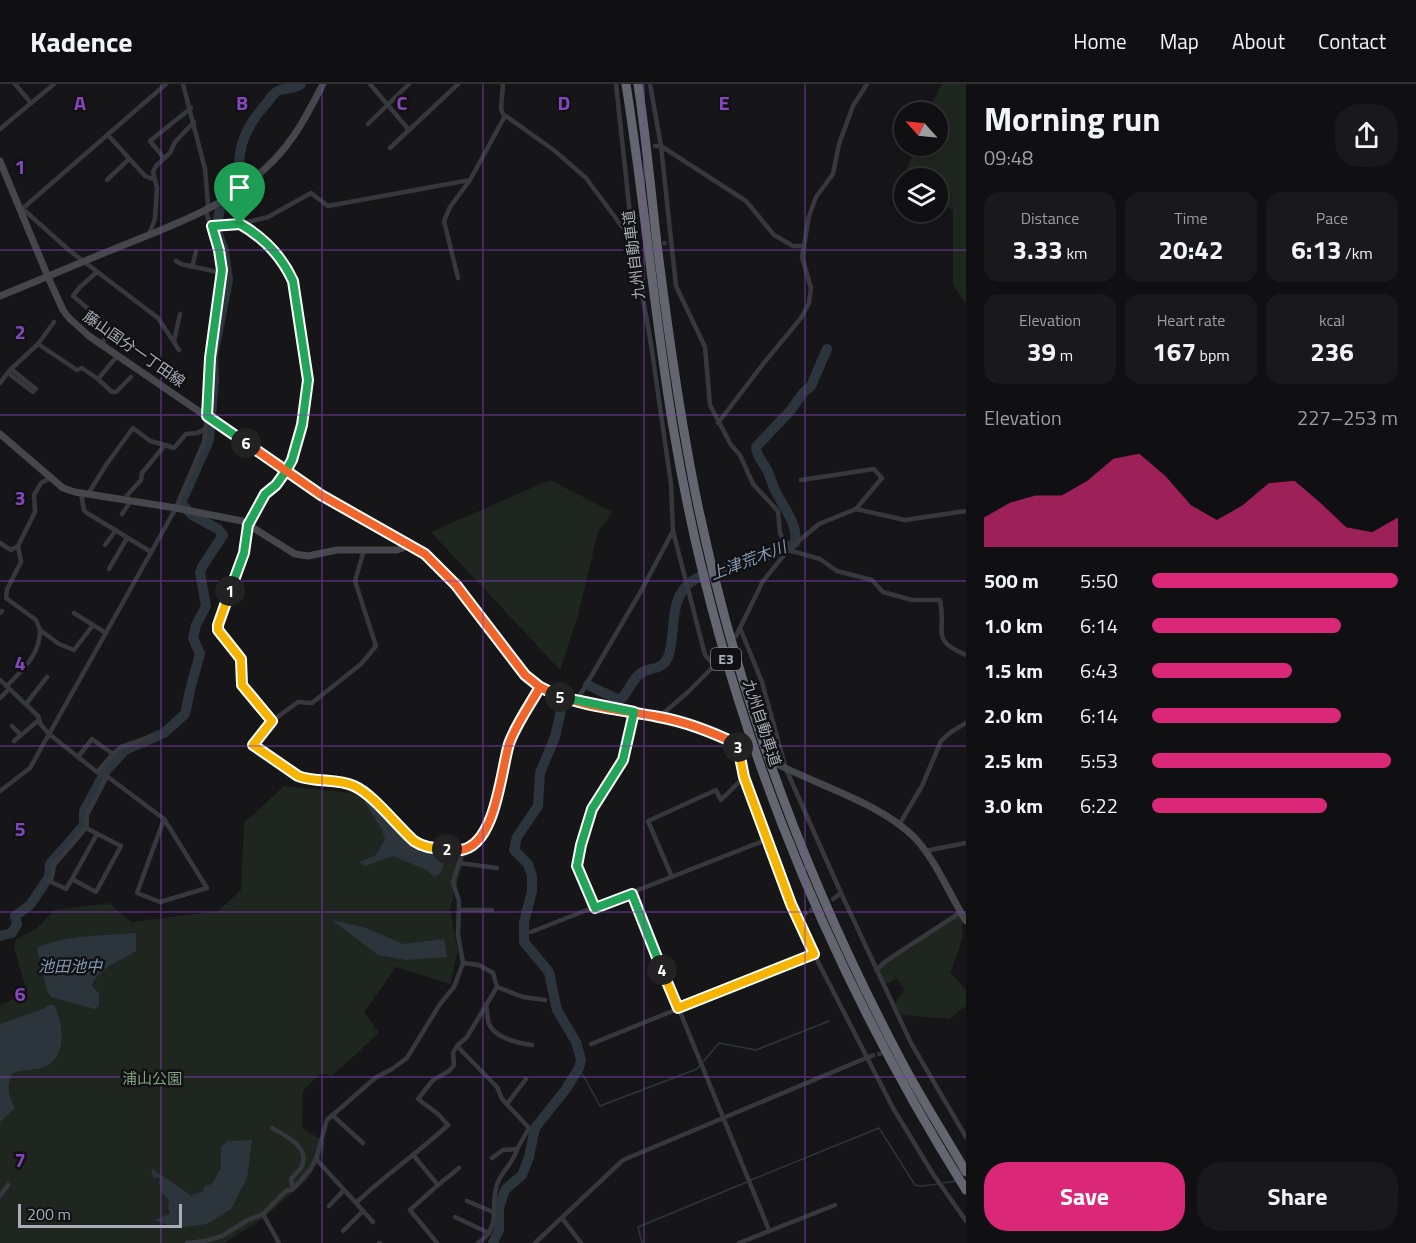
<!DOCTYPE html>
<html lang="en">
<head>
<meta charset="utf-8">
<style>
  :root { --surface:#101012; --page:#19191b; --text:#f1f3f6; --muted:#9c9d9f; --line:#303032; --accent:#db2777 }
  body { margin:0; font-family:"Titillium Web","Noto Sans JP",sans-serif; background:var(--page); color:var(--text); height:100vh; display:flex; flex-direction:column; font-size:22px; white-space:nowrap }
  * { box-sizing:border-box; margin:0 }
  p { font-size:20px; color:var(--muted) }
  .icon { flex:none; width:33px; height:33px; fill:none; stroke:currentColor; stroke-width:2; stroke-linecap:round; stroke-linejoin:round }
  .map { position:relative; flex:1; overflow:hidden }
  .sheet { display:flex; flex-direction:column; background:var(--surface); width:450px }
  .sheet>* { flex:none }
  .needle { width:39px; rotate:297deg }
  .fabs { position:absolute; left:894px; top:18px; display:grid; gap:12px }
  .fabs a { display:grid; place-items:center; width:54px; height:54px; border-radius:50%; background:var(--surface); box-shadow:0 3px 9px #0003,0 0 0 2px var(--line); font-size:30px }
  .scale { position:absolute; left:18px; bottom:15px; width:164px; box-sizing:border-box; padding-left:6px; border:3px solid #a8adb8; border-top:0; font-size:16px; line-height:21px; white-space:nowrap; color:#a8adb8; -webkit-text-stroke:4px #111113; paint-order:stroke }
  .pin { position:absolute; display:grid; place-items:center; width:51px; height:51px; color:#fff; margin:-62px -26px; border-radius:50% 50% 50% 0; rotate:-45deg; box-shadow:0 0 6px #0007 }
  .pin .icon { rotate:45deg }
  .km { position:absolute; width:30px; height:30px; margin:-15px; border-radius:50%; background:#222; color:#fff; font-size:16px; line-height:30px; text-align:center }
  .round { display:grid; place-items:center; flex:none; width:63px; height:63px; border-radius:24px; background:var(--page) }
  .head { display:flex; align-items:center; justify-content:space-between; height:102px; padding:0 18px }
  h1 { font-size:33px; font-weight:700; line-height:45px }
  .stats { display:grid; grid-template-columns:repeat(3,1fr); gap:9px; height:102px; padding:6px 18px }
  .stats div { display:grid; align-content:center; border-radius:15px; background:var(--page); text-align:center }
  .stats b { font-size:26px; font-weight:700 }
  .stats small { font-size:16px; font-weight:400 }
  .stats p { font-size:16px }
  .chart { height:168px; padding:12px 18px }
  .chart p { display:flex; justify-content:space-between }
  .chart svg { width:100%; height:108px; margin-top:6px; fill:var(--accent); opacity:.7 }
  .action { display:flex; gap:12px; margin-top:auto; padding:12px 18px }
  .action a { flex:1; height:69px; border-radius:24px; background:var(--accent); color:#fff; font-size:24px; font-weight:700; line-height:69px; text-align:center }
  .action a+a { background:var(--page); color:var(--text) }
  ul { padding:0 18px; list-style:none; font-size:20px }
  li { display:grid; grid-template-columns:96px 72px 1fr; align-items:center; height:45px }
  li i { height:15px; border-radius:8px; background:var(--accent) }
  header { display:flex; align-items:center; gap:36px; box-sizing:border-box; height:84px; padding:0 30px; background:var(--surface); border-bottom:2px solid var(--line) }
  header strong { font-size:28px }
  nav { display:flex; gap:33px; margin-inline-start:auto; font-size:21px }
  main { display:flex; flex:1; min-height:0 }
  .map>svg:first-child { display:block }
</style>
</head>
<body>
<header>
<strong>Kadence</strong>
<nav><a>Home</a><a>Map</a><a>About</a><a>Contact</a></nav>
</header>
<main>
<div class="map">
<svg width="966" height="1159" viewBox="0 0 966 1159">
  <rect width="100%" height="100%" fill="#161618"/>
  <g fill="#1e261f">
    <path d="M942 0H966V220L953 201V126L938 117V94H904V98L902 97 916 62H938V28H928Z"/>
    <path d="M550 396 612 428 598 448 578 531 560 586 431 448Z"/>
    <path d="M284 702 372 711 413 753 466 768 450 825 458 868 450 900 396 883 364 928 379 949 332 992 321 989 303 1007 302 1044 325 1058 324 1068 307 1096 262 1135 224 1159H0V921L27 909 14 863 16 855 36 845 55 826 109 819 132 838 218 827 241 806 244 739Z"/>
    <path d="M961 828C966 851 959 867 950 888L966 906V922L949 935 901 931C891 920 896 917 904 906L894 890 896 895 886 900 876 886 886 877 911 865 927 848Z"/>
  </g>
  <g fill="#2c353c">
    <path d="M364 717 372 719 420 763 444 770 446 774 440 790 434 792 426 786 393 772 365 782 359 778 375 772 385 755 382 746Z"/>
    <path d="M332 836 366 844 403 860 444 855 447 873 406 876 378 871Z"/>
    <path d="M136 849V867C121 877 98 883 92 902L99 910V922L95 925 51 913 47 907 37 864C67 850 104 852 136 849Z"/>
    <path d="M49 921H54C63 939 68 971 46 982 37 987 23 985 13 989 6 1001 8 1012 15 1024L0 1038V940L43 925Z"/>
    <path d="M252 1056 247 1094 231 1125 207 1140 170 1145 168 1141 155 1136 171 1129 168 1124 169 1117 160 1106 162 1102 159 1099 160 1094 153 1093 151 1084 192 1112 196 1109 203 1108 205 1102 212 1100 221 1084V1063L228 1057Z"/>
  </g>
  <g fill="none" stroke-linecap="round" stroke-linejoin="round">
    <g stroke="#2c353c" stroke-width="1.5">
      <path d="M579 984 600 1022 697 985 719 959 756 966 829 937"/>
      <path d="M751 1096 879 1044 915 1101 922 1102 938 1100"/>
      <path d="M943 1099 956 1097"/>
      <path d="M642 1159 638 1143 747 1098"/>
    </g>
    <g stroke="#2c353c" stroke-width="10">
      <path d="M588 601 617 615 622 614C629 607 632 595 641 589 651 583 663 586 668 573 677 549 667 515 692 497 699 492 709 490 718 487 743 478 772 473 795 459 799 441 782 421 775 406 772 400 771 394 768 388 764 379 756 372 756 363L790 327 803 309 811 302 827 265"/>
      <path d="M0 852 12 849 17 840 15 832 30 821 49 793 50 780 84 741V727L105 688 125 666 164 649 185 630 191 602 200 570 193 554 196 541 206 522 200 489 202 483 223 451 218 445 192 431 181 419 209 356 214 295 213 272 228 196 224 167 216 144 225 102 240 90C236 63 248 40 265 21 269 17 273 9 278 7 285 3 294 6 301 0"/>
      <path d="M493 1159 499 1146V1124L503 1111 506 1105 522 1091 529 1073 535 1044 566 1005 579 984 581 976 576 958 557 926 549 888 524 858V838L532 807V792L528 780 514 766 517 753 538 722 540 689 555 653 563 617"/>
    </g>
    <g stroke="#333438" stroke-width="4.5" stroke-dasharray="4.5 2" stroke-linecap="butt">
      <path d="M656 161 671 158"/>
      <path d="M798 833 817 823"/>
      <path d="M871 972 887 968"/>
    </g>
    <g stroke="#37383d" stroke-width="4.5">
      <path d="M15 0 31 19"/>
      <path d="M370 0 409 46"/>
      <path d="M503 0 501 25 503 30 555 67 586 94 632 156"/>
      <path d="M616 0 633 158 651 260 671 400 673 447 705 571 714 581"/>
      <path d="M650 0 661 62 676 202 705 263 710 321 731 361 740 371 753 400 778 427 780 449 788 466 820 475 837 487 872 496 883 508 912 516H940C947 549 929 555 966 571"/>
      <path d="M368 40 409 0"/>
      <path d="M0 45 54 0"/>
      <path d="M108 51 145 92 153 95"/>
      <path d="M655 62H661L746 117 774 151 793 162H803"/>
      <path d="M390 64 458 0"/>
      <path d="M164 74 150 57 191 24"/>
      <path d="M107 96 129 75"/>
      <path d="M22 125 166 0"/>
      <path d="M23 125 70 167 158 234 179 266"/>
      <path d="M241 140C263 153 281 173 293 197L308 296 302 341 292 376 286 387 276 401 265 410 248 441 244 469 235 491 225 524 218 541V546L241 575 242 601 272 637 298 618 312 619 361 580 376 562 355 497 364 466"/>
      <path d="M212 142 221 140 244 142 247 138 268 133 311 109 328 122 470 96"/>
      <path d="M149 150 155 135 157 104 153 88 156 82 170 69 175 58 194 38"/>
      <path d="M176 177 181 180 222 189"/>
      <path d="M192 183 196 168"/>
      <path d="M97 188 80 203 73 212 112 245 101 260"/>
      <path d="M458 194 444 137 450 123 470 96 505 32"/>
      <path d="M174 257 180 230"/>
      <path d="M38 260 77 286 82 284 98 295"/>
      <path d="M118 271 98 295 112 308H116L131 293"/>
      <path d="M11 285 36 305"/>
      <path d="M8 289 33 308"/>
      <path d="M0 299 10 286 38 260 54 238"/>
      <path d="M718 339 763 280 801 234 809 219 811 204 802 173 809 132 816 113 833 90 839 60 853 22 867 0"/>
      <path d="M165 361 174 364 186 350 197 349 205 345"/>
      <path d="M81 409 84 426 87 429 151 468"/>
      <path d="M88 410 106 381 133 344 150 357 165 361 142 389 141 396 123 416"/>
      <path d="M856 425 905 436 966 427"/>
      <path d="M122 430 131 417"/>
      <path d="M0 459 11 466 18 462 35 428 34 411 41 399 52 393"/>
      <path d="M105 461 116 446"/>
      <path d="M18 462 21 478 7 505 6 514 36 536 40 546 59 560 74 566 93 541 106 549"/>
      <path d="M109 485 127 454"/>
      <path d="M0 529 2 527"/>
      <path d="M74 529 93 541"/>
      <path d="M740 544 762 598 786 685 841 809 911 959 966 1053"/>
      <path d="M736 552 763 497 788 466 819 440 856 425 882 394 874 385 801 396"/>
      <path d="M0 596 38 632 41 641 49 650 97 688 104 690 164 735"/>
      <path d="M7 602C23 585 40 571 40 546"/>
      <path d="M0 614 9 605"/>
      <path d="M576 618 641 507 673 447"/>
      <path d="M26 620 47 593"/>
      <path d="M659 633 688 608 719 577"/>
      <path d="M272 637 253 661 298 692C316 699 339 694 356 703 381 717 394 749 420 761 428 764 438 765 447 765 452 765 460 767 465 765 501 750 498 689 509 659 516 640 530 621 540 603"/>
      <path d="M12 642 21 651"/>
      <path d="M14 657 39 636"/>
      <path d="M737 660 744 693 791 820 814 870 893 1024 933 1090 966 1137"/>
      <path d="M113 670 121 663 153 652"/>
      <path d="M78 673 92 655 113 670 97 688"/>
      <path d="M0 707 30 684 176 424 204 358 209 312 210 274 222 186 219 166 206 128 208 120 205 85 183 0"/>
      <path d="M164 735 207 804 160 818 137 809Z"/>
      <path d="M899 741 922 702 941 657 951 648 966 639"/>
      <path d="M97 750 72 795 96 808 121 762 86 744 87 731 107 692"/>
      <path d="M925 767 966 759"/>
      <path d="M459 779 497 784"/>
      <path d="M672 793 648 737 716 706 721 716 744 693"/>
      <path d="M72 795 66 805 49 797 52 792 54 781 86 744"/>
      <path d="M632 810 769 1146"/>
      <path d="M833 815 841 809"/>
      <path d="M595 823 577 782 581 761 592 725 623 676 635 629"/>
      <path d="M459 826H492"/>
      <path d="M531 848 768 755"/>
      <path d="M876 886 886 877 961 828"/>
      <path d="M497 903 523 913 545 916"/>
      <path d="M486 920C487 926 487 934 489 940 495 954 518 959 532 961"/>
      <path d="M591 960 814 870"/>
      <path d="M457 962 497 1003 502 1015 529 1044 517 1065 503 1066 492 1074"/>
      <path d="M507 1020 526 995"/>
      <path d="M332 1031 363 1059"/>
      <path d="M272 1044C285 1051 312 1064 301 1084 299 1087 294 1091 291 1095L293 1105"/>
      <path d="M414 1072 438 1101 410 1126 437 1159"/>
      <path d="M316 1075 356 1119C385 1091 418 1069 448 1041L438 1030 418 1015 433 996 449 987 454 981 453 969 457 962 467 953 497 903 493 889 479 881 463 879"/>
      <path d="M438 1101 459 1084"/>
      <path d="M0 1112 8 1101"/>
      <path d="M467 1117 495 1129"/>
      <path d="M356 1119 373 1138"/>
      <path d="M329 1122 344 1106"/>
      <path d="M263 1130 279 1159"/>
      <path d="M455 1133 489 1149"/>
      <path d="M562 1134 581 1159"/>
      <path d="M343 1147 363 1127"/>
      <path d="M187 1159 205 1157 222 1152 246 1137 263 1130 286 1107 293 1105 310 1086 316 1075 327 1036 375 994 392 985 407 974 440 920 454 903 463 879 458 851 459 817 453 798 463 766"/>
      <path d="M379 1159H380"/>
      <path d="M478 1159C504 1141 488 1121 498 1098 503 1086 514 1078 517 1065"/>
      <path d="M535 1159 623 1076 871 972"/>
      <path d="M739 1159 835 1121"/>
    </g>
    <g stroke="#45474d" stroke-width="7">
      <path d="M0 77 48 193 63 226 69 234 89 252 321 411 425 470 456 501 525 591 540 603 570 617 680 637 708 647 749 666"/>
      <path d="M0 212C40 196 79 179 119 163 177 139 228 123 273 77 295 55 309 27 323 0"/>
      <path d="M0 350 63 404 75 408 176 424 242 437 295 470 308 472 337 466H397L403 464 406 458"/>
      <path d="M777 680C820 702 882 720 915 754 937 778 949 810 966 837"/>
    </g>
    <g stroke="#63666e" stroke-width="9">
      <path d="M626 0C644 114 654 229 673 343 718 615 820 873 966 1106"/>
      <path d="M638 0C646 53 651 107 657 160 668 248 680 336 698 422 739 617 809 803 902 978 922 1016 945 1051 966 1088"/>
    </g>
  </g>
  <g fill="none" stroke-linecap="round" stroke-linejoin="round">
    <g stroke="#fff" stroke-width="12">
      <path id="split-1" d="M230 507 244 469 248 441 265 410 276 401 286 387 292 376 302 341 308 296 293 197C282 173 263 153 240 140"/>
    </g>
    <g stroke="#fff" stroke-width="12">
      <path id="split-2" d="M230 507 218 541V546L241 575 242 601 272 637 253 661 298 692C316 699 337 694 354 702 374 711 397 742 414 757 424 764 436 765 447 765"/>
    </g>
    <g stroke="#fff" stroke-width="12">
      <path id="split-3" d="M447 765C452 765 457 766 461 766 496 761 501 686 509 660 515 642 530 621 540 603 577 623 618 625 659 633 687 638 712 648 737 660L738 663"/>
    </g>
    <g stroke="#fff" stroke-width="12">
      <path id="split-4" d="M662 886 678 924 814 870 791 820 744 693 738 663"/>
    </g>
    <g stroke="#fff" stroke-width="12">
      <path id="split-5" d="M560 613 634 628 623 676 592 725 581 761 577 782 595 824 632 810 662 886"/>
    </g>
    <g stroke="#fff" stroke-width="12">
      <path id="split-6" d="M246 359 321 411 425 470 456 501 525 591 540 603 560 613"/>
    </g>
    <g stroke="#fff" stroke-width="12">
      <path id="split-7" d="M240 140 212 142 219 166 222 186 210 274 207 332 246 359"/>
    </g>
    <use href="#split-1" stroke="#22a559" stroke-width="8"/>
    <use href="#split-2" stroke="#f5b400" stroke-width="8"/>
    <use href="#split-3" stroke="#f0652b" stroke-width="8"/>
    <use href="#split-4" stroke="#f5b400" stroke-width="8"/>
    <use href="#split-5" stroke="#22a559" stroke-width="8"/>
    <use href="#split-6" stroke="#f0652b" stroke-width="8"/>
    <use href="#split-7" stroke="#22a559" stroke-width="8"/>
  </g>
  <path fill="none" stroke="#8446be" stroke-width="1.5" stroke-opacity="0.55" d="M161 0V1159M322 0V1159M483 0V1159M644 0V1159M805 0V1159M0 166H966M0 331H966M0 497H966M0 662H966M0 828H966M0 993H966"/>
  <g text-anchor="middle" stroke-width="5" stroke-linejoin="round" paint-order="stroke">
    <rect fill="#111113" stroke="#7b7e86" stroke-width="1.5" x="711" y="564" width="30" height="22" rx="4.5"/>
    <g font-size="14" font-weight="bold" fill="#a8adb8">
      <text x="726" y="580">E3</text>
    </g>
    <g font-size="15" fill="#a8adb8" stroke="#111113">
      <text transform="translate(634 171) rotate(-97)" y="5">九州自動車道</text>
      <text transform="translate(134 265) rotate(35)" y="5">藤山国分一丁田線</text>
      <text transform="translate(762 639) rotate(72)" y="5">九州自動車道</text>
    </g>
    <g font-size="15" fill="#7fa381" stroke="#111113">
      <text x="152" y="1000">浦山公園</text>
    </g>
    <g font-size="16" font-style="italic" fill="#7f9bb3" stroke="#111113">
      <text transform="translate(748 476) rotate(-21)" y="6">上津荒木川</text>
      <text x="70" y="888">池田池中</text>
    </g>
  </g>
  <g font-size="20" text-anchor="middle" font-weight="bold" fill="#8446be" stroke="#111113" stroke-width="5" stroke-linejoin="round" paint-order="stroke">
    <text x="80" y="26">A</text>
    <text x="242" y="26">B</text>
    <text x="402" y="26">C</text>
    <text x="564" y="26">D</text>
    <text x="724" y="26">E</text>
    <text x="20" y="90">1</text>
    <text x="20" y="255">2</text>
    <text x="20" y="421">3</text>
    <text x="20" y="586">4</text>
    <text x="20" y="752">5</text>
    <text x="20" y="917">6</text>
    <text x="20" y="1083">7</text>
  </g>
</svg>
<div class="fabs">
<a><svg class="needle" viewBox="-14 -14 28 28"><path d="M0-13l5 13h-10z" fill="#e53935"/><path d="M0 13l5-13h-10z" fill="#9c9d9f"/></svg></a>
<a><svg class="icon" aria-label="layers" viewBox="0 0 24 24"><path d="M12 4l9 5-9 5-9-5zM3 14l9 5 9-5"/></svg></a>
</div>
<div class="scale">200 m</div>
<div class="pin" style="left:240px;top:140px;background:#1e9e55"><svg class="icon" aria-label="arrive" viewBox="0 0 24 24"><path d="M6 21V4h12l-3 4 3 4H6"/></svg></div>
<b class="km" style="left:230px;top:507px">1</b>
<b class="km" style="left:447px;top:765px">2</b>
<b class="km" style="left:738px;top:663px">3</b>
<b class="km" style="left:662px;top:886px">4</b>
<b class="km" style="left:560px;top:613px">5</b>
<b class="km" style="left:246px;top:359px">6</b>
</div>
<section class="sheet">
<div class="head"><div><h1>Morning run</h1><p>09:48</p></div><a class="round"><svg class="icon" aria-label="share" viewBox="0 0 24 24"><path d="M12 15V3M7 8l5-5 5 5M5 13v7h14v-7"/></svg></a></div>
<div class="stats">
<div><p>Distance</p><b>3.33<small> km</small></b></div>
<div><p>Time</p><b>20:42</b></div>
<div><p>Pace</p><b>6:13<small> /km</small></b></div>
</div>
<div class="stats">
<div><p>Elevation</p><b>39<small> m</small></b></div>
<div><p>Heart rate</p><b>167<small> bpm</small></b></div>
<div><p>kcal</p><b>236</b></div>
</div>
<div class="chart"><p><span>Elevation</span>227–253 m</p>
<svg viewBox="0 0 160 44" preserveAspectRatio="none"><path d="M0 44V32L10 26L20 23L30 23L40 17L50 8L60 6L70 15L80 27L90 33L100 27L110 18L120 17L130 26L140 36L150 38L160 32V44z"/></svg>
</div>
<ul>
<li><b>500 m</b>5:50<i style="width:100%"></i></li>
<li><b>1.0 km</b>6:14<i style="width:77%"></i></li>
<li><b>1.5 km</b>6:43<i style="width:57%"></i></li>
<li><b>2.0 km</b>6:14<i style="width:77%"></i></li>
<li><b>2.5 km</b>5:53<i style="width:97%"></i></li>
<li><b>3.0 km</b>6:22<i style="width:71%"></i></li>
</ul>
<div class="action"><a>Save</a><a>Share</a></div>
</section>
</main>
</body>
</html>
